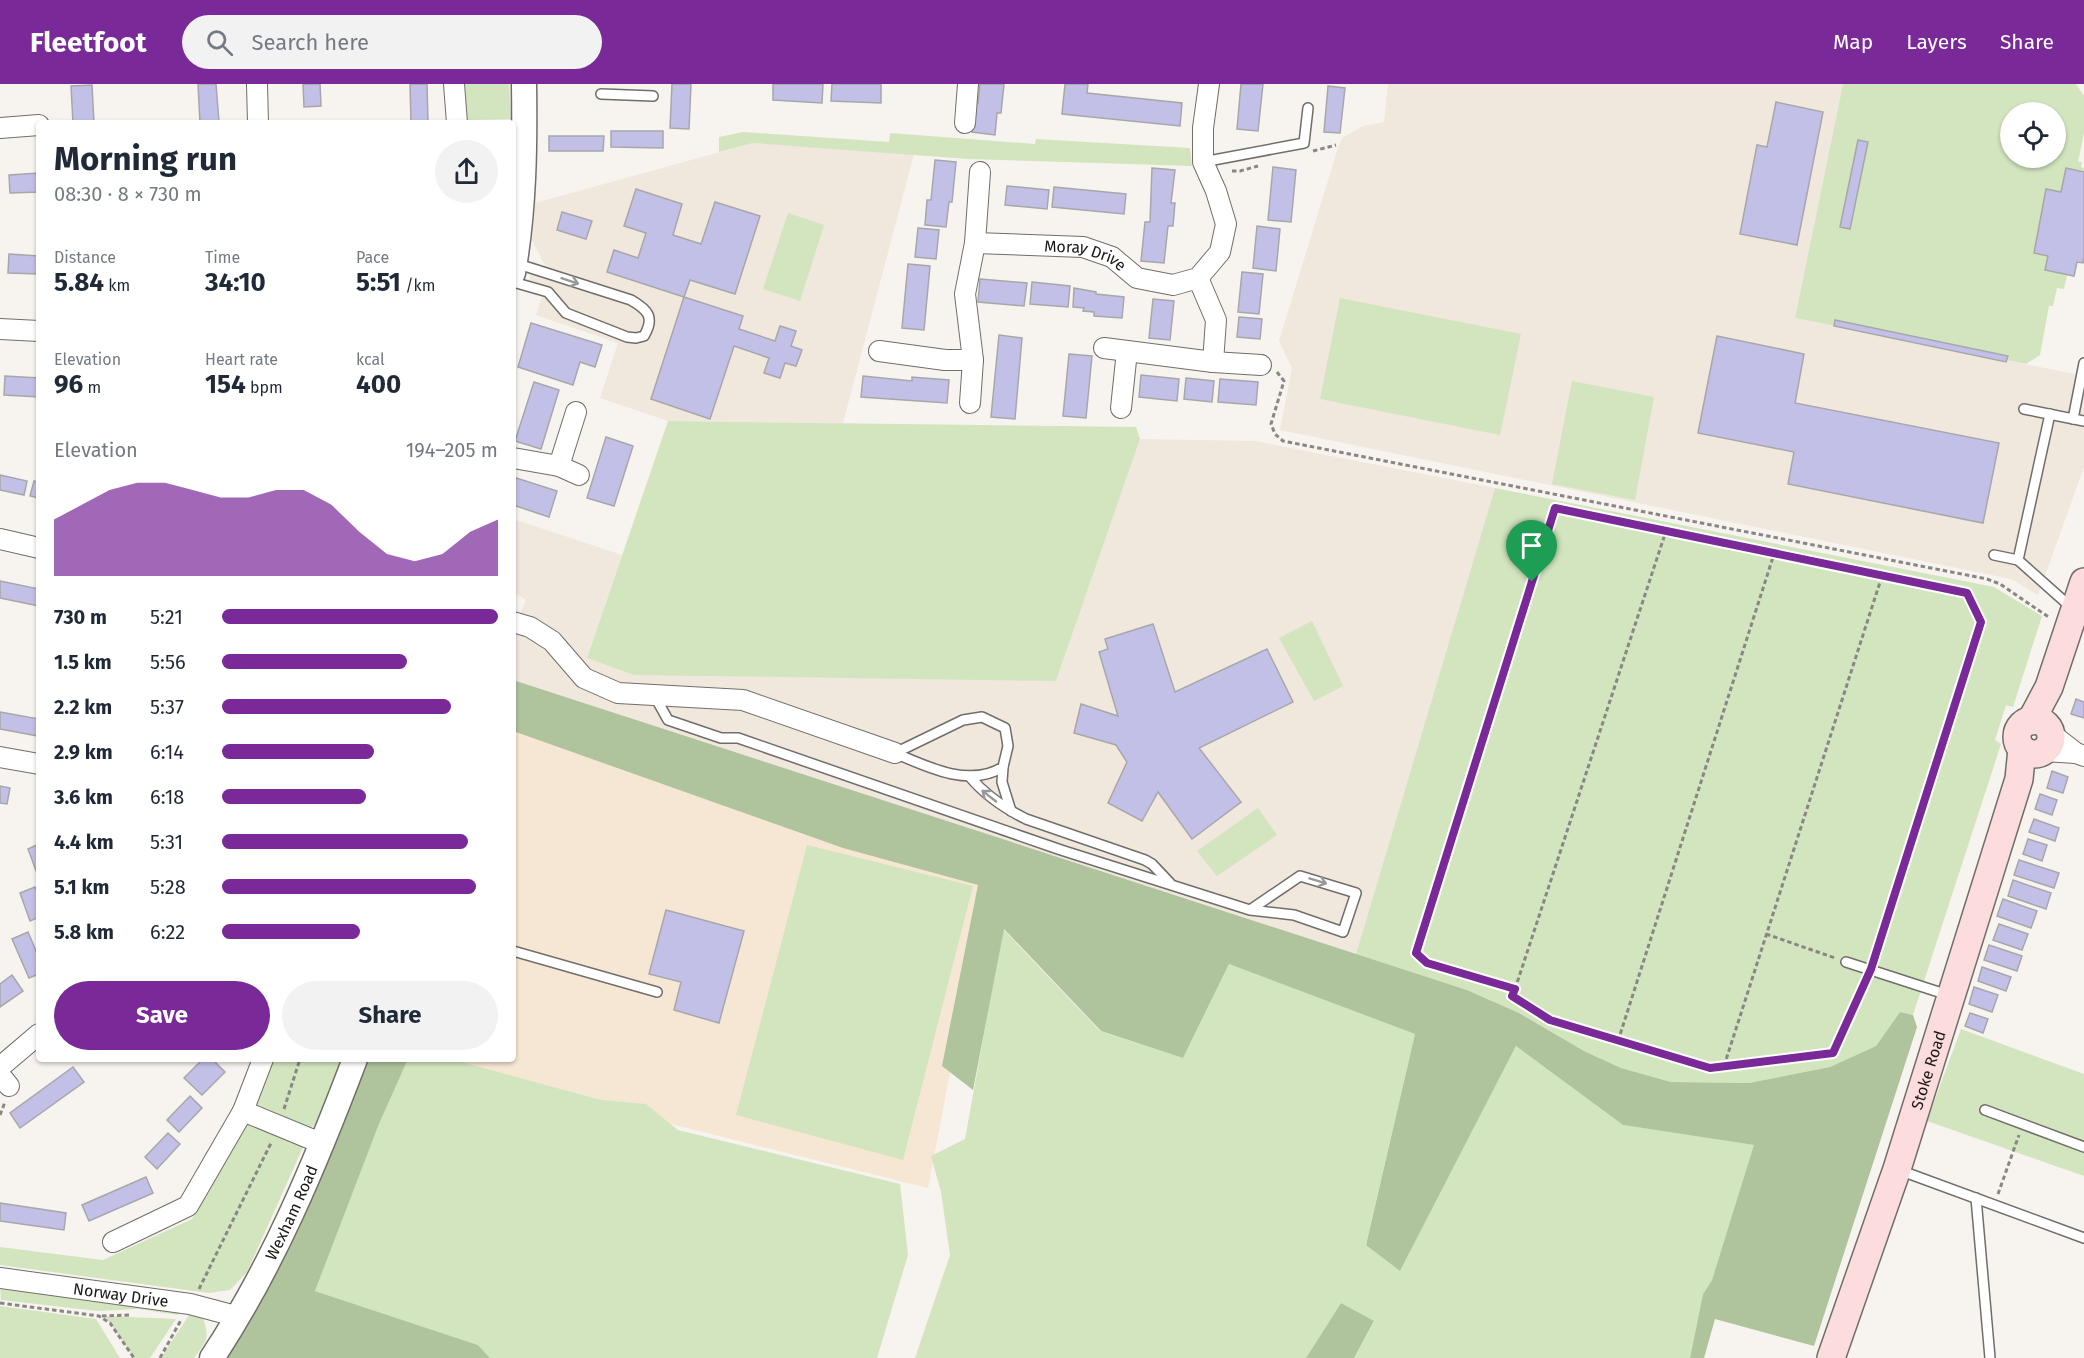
<!DOCTYPE html>
<html lang="en">
<head>
<meta charset="utf-8">
<style>
  :root { --surface:#fff; --page:#f2f2f3; --text:#1f2937; --muted:#747a83; --accent:#7a2999 }
  body { margin:0; font-family:"Fira Sans",sans-serif; background:var(--page); color:var(--text); height:100vh; display:flex; flex-direction:column; font-size:22px; white-space:nowrap }
  * { box-sizing:border-box; margin:0 }
  p { font-size:20px; color:var(--muted) }
  .icon { flex:none; width:33px; height:33px; fill:none; stroke:currentColor; stroke-width:2; stroke-linecap:round; stroke-linejoin:round }
  .map { position:relative; flex:1; overflow:hidden }
  .side { position:absolute; left:36px; top:36px; width:480px; height:942px; display:flex; flex-direction:column; background:var(--surface); border-radius:6px; box-shadow:0 2px 4px #0004 }
  .side>* { flex:none }
  .fabs { position:absolute; left:2000px; top:18px; display:grid; gap:12px }
  .fabs a { display:grid; place-items:center; width:66px; height:66px; border-radius:50%; background:var(--surface); box-shadow:0 2px 4px #0004; font-size:30px }
  .pin { position:absolute; display:grid; place-items:center; width:51px; height:51px; color:#fff; margin:-62px -26px; border-radius:50% 50% 50% 0; rotate:-45deg; box-shadow:0 0 6px #0007 }
  .pin .icon { rotate:45deg }
  .round { display:grid; place-items:center; flex:none; width:63px; height:63px; border-radius:32px; background:var(--page) }
  .head { display:flex; align-items:center; justify-content:space-between; height:102px; padding:0 18px }
  h1 { font-size:33px; font-weight:700; line-height:45px }
  .stats { display:grid; grid-template-columns:repeat(3,1fr); gap:9px; height:102px; padding:6px 18px }
  .stats div { display:grid; align-content:center }
  .stats b { font-size:26px; font-weight:700 }
  .stats small { font-size:16px; font-weight:400 }
  .stats p { font-size:16px }
  .chart { height:168px; padding:12px 18px }
  .chart p { display:flex; justify-content:space-between }
  .chart svg { width:100%; height:108px; margin-top:6px; fill:var(--accent); opacity:.7 }
  .primary-button { display:flex; gap:12px; margin-top:auto; padding:12px 18px }
  .primary-button a { flex:1; height:69px; border-radius:36px; background:var(--accent); color:#fff; font-size:24px; font-weight:700; line-height:69px; text-align:center }
  .primary-button a+a { background:var(--page); color:var(--text) }
  ul { padding:0 18px; list-style:none; font-size:20px }
  li { display:grid; grid-template-columns:96px 72px 1fr; align-items:center; height:45px }
  li i { height:15px; border-radius:8px; background:var(--accent) }
  header { display:flex; align-items:center; gap:36px; box-sizing:border-box; height:84px; padding:0 30px; background:var(--accent); color:#fff }
  header strong { font-size:28px }
  nav { display:flex; gap:33px; margin-inline-start:auto; font-size:21px }
  .search { width:420px; height:54px; background:var(--page); display:flex; align-items:center; gap:15px; box-sizing:border-box; padding:0 21px; border-radius:33px; color:var(--muted); font-size:22px }
  .map>svg:first-child { display:block }
</style>
</head>
<body>
<header>
<strong>Fleetfoot</strong>
<div class="search"><svg class="icon" aria-label="search" viewBox="0 0 24 24"><circle cx="10" cy="10" r="6"/><path d="M15 15l6 6"/></svg>Search here</div>
<nav><a>Map</a><a>Layers</a><a>Share</a></nav>
</header>
<div class="map">
<svg width="2084" height="1274" viewBox="0 0 2084 1274">
  <rect width="100%" height="100%" fill="#f7f3ef"/>
  <path fill="#f6e7d4" d="M513 615 988 789 928 1104 409 975H513Z"/>
  <g fill="#f0e7dd">
    <path d="M1388 0H1843L1795 234 2084 292V383L2038 511 2011 495 1280 346 1292 284 1279 257 1338 64 1342 54 1363 42 1384 38Z"/>
    <path d="M753 59 914 70 843 339 668 337 600 314 618 259 536 231 544 207 542 201 537 200 528 203 533 177 546 184 532 156 535 119Z"/>
    <path d="M1140 355 1255 357 1495 404 1356 870 513 596V547L526 516 513 508V435L622 471 587 573 1056 597Z"/>
  </g>
  <g fill="#d2e5bf" fill-rule="evenodd">
    <path d="M462 0H509L511 35 465 36Z"/>
    <path d="M1843 0H2076L2084 12V49L2078 78H2082L2081 83 2084 84V111L2064 205 2057 204 2053 222H2049L2040 271 2026 280 1795 234ZM2010 28H2055V74H2010Z"/>
    <path d="M743 48 889 58 890 49 1035 60 1036 55 1190 64 1192 82 968 75 753 59 719 68V53Z"/>
    <path d="M788 129 824 141 800 217 763 205Z"/>
    <path d="M1340 214 1521 250 1500 351 1320 315Z"/>
    <path d="M1572 297 1654 313 1635 416 1552 400Z"/>
    <path d="M668 337 1136 343 1140 355 1056 597 634 591 587 574Z"/>
    <path d="M1495 404 1994 503 2042 532 2013 623 2006 621 1995 656 2001 660 1913 931 1900 928 1876 962 1830 983 1749 999 1671 998 1621 984 1584 967 1519 929 1467 906 1356 870Z"/>
    <path d="M1312 537 1343 602 1314 617 1279 554Z"/>
    <path d="M1258 724 1277 751 1217 792 1197 767Z"/>
    <path d="M807 761 973 802 903 1076 736 1031Z"/>
    <path d="M1003 845 1100 947 1183 974 1229 880 1415 950 1366 1160 1400 1187 1516 962 1623 1041 1755 1061 1712 1196 1703 1210 1690 1274H1354L1374 1238 1341 1219 1306 1274H915L950 1171 941 1108 931 1072 965 1055Z"/>
    <path d="M1961 945 2084 990V1092L1927 1037Z"/>
    <path d="M267 975H344L325 1032 312 1043 297 1044 261 1028 254 1017Z"/>
    <path d="M408 975H450L601 1016 646 1020 678 1046 900 1100 908 1171 877 1274H490L478 1261 315 1207 379 1040Z"/>
    <path d="M247 1039 304 1061 247 1188 230 1206 209 1209 0 1181V1163L103 1176 192 1135Z"/>
    <path d="M0 1199 180 1225 178 1231 138 1225 98 1227 1 1216Z"/>
    <path d="M0 1222 96 1235 120 1274H0Z"/>
    <path d="M191 1228 203 1234C210 1255 207 1256 194 1274H161Z"/>
    <path d="M105 1232 176 1235 150 1274H134Z"/>
  </g>
  <g fill="#afc39d">
    <path d="M513 596 1467 906 1519 929 1584 967 1621 984 1671 998 1749 999 1830 983 1876 962 1900 928 1913 931 1917 943 1814 1262 1715 1235 1704 1274H1690L1703 1210 1712 1196 1754 1061 1623 1041 1516 962 1400 1187 1366 1161 1415 950 1229 880 1183 974 1101 947 1004 845 973 1006 942 982 978 801 843 764 513 647Z"/>
    <path d="M365 975H408L379 1040 315 1207 478 1261 490 1274H218Z"/>
    <path d="M1341 1219 1374 1237 1354 1274H1306Z"/>
  </g>
  <g fill="#c3c0e7" stroke="#a7a7ab" stroke-width="1.5">
    <path d="M198 0H216L219 38 200 39Z"/>
    <path d="M303 0H320L321 22 304 23Z"/>
    <path d="M410 0H427L428 39H411Z"/>
    <path d="M672 0H691L689 45 670 44Z"/>
    <path d="M773 0H823L822 19 773 16Z"/>
    <path d="M832 0H881V19L831 17Z"/>
    <path d="M980 0H1004L1001 29H997L995 51 972 48 975 19H978Z"/>
    <path d="M1065 0H1088L1087 9 1182 19 1180 42 1062 30Z"/>
    <path d="M1241 0H1263L1258 47 1237 45Z"/>
    <path d="M92 1 94 39H73L71 2Z"/>
    <path d="M1328 2 1345 4 1340 49 1324 48Z"/>
    <path d="M1776 18 1823 28 1797 161 1740 150 1757 61 1767 63Z"/>
    <path d="M611 47H663V64L611 63Z"/>
    <path d="M549 52H604L603 67H549Z"/>
    <path d="M1858 56 1868 58 1850 145 1840 143Z"/>
    <path d="M935 76 956 78 952 118H949L946 143 925 141 927 116H931Z"/>
    <path d="M1273 83 1296 86 1291 138 1268 136Z"/>
    <path d="M1152 84 1175 86 1171 119H1175L1173 142H1168L1164 179 1141 177 1145 138H1150Z"/>
    <path d="M2066 84 2084 88V172L2083 179 2077 178 2074 192 2045 186 2048 172 2034 169 2046 105 2061 108Z"/>
    <path d="M39 89V108L10 109 9 91Z"/>
    <path d="M1007 102 1049 106 1047 125 1005 121Z"/>
    <path d="M1054 103 1126 110 1124 130 1052 123Z"/>
    <path d="M636 105 682 120 673 151 701 160 715 118 760 132 735 210 690 196 684 213 607 188 614 166 638 174 646 149 624 142Z"/>
    <path d="M562 128 592 137 586 155 557 146Z"/>
    <path d="M1257 142 1280 145 1276 187 1253 184Z"/>
    <path d="M918 144 939 146 936 175 915 173Z"/>
    <path d="M9 170 39 172V190L8 189Z"/>
    <path d="M908 180 930 182 924 246 902 244Z"/>
    <path d="M1242 188 1263 190 1259 230 1238 228Z"/>
    <path d="M980 195 1027 199 1024 222 978 218Z"/>
    <path d="M1032 198 1070 202 1068 223 1030 220Z"/>
    <path d="M1074 204 1096 208V210L1124 213 1122 234 1094 232V228L1083 227 1084 224 1073 223Z"/>
    <path d="M684 213 743 232 739 245 775 257 780 242 796 247 791 262 802 266 796 282 785 279 780 294 764 289 769 274 734 262 710 335 651 315Z"/>
    <path d="M1153 215 1174 217 1170 256 1149 254Z"/>
    <path d="M1239 233 1262 235 1260 255 1237 253Z"/>
    <path d="M1835 236 2008 272 2006 278 1834 242Z"/>
    <path d="M531 239 602 261 595 283 580 278 573 301 518 283Z"/>
    <path d="M999 251 1022 254 1015 335 991 333Z"/>
    <path d="M1717 252 1804 270 1795 319 1999 359 1983 439 1788 400 1794 368 1698 349Z"/>
    <path d="M1069 270 1092 272 1086 334 1063 332Z"/>
    <path d="M1141 291 1179 295 1177 317 1139 313Z"/>
    <path d="M5 292 39 294V313L4 311Z"/>
    <path d="M863 292 912 297V293L949 296 947 319 861 313Z"/>
    <path d="M1186 294 1214 297 1212 318 1184 315Z"/>
    <path d="M1220 295 1258 298 1256 321 1218 318Z"/>
    <path d="M534 298 559 306 541 365 515 357Z"/>
    <path d="M606 353 633 362 614 422 587 414Z"/>
    <path d="M0 391 27 397 24 411 0 406Z"/>
    <path d="M513 393 557 407 549 433 513 421Z"/>
    <path d="M34 397 39 398V414L30 412Z"/>
    <path d="M0 497 39 505V522L0 514Z"/>
    <path d="M1153 540 1175 608 1267 565 1293 618 1199 664 1241 718 1192 755 1158 708 1142 737 1108 719 1127 678 1116 661 1074 649 1081 620 1118 632 1099 568 1108 565 1105 555Z"/>
    <path d="M2076 615 2084 618V634L2071 630Z"/>
    <path d="M0 628 39 635 38 652 0 645Z"/>
    <path d="M2052 687 2068 693 2063 709 2047 704Z"/>
    <path d="M0 702 10 704 7 720 0 719Z"/>
    <path d="M2040 710 2057 716 2052 731 2035 725Z"/>
    <path d="M2034 735 2059 744 2055 757 2029 748Z"/>
    <path d="M2028 755 2047 761 2042 777 2023 770Z"/>
    <path d="M39 760V792H38L28 765Z"/>
    <path d="M2019 776 2059 789 2054 804 2014 791Z"/>
    <path d="M2013 796 2051 809 2046 825 2008 812Z"/>
    <path d="M35 803 39 813V833L30 837 20 809Z"/>
    <path d="M2003 815 2037 827 2031 844 1997 832Z"/>
    <path d="M666 826 744 847 719 939 674 926 681 898 649 890Z"/>
    <path d="M1999 840 2028 850 2022 866 1993 856Z"/>
    <path d="M28 848 39 874V890L29 894 12 855Z"/>
    <path d="M1989 861 2022 872 2017 887 1984 876Z"/>
    <path d="M1982 883 2011 893 2006 907 1978 897Z"/>
    <path d="M12 891 23 907 0 923V900Z"/>
    <path d="M1974 903 1998 911 1992 928 1969 920Z"/>
    <path d="M1970 929 1988 935 1983 949 1965 942Z"/>
    <path d="M203 975H212L225 988 202 1011 184 994Z"/>
    <path d="M73 983 84 998 20 1044 10 1029Z"/>
    <path d="M190 1012 202 1024 179 1048 167 1036Z"/>
    <path d="M168 1049 180 1060 157 1085 145 1073Z"/>
    <path d="M146 1093 153 1109 89 1137 82 1121Z"/>
    <path d="M0 1119 66 1129 64 1146 0 1137Z"/>
  </g>
  <g fill="none" stroke-linecap="round" stroke-linejoin="round">
    <g stroke="#716e6a" stroke-width="12">
      <g id="service">
        <path d="M601 10 653 12"/>
        <path d="M1203 78 1304 59 1308 24"/>
        <path d="M513 198 548 208 566 229 627 253 636 254 644 252C655 233 648 226 631 216L515 179"/>
        <path d="M2024 325 2084 337"/>
        <path d="M2050 330 2018 476 2073 525"/>
        <path d="M2073 335 2084 279"/>
        <path d="M1994 471 2018 476"/>
        <path d="M654 611 668 636 721 654H738L1061 766 1250 826 1294 831 1343 848 1356 809 1300 792 1250 826"/>
        <path d="M982 633 1005 644 1008 662 1003 683C970 704 927 683 895 669L963 636Z"/>
        <path d="M1003 683 1002 698 1011 727"/>
        <path d="M970 693C986 712 1004 724 1026 735L1145 776 1152 780 1170 799"/>
        <path d="M513 867 657 908"/>
        <path d="M1846 878 1948 911"/>
        <path d="M1985 1026 2084 1063"/>
        <path d="M1899 1086 2084 1154"/>
        <path d="M1976 1114 1990 1274"/>
      </g>
    </g>
    <g stroke="#716e6a" stroke-width="22">
      <g id="minor">
        <path d="M257 0 258 39"/>
        <path d="M454 0 457 39"/>
        <path d="M965 39 968 0"/>
        <path d="M0 44 39 41"/>
        <path id="s1" d="M975 159 1083 163 1112 173 1137 194 1173 201 1198 194 1220 168 1226 140 1216 107 1203 78V44L1209 0"/>
        <path d="M1198 194 1216 236 1213 278"/>
        <path d="M0 245 39 247"/>
        <path d="M1104 264 1213 278 1261 281"/>
        <path d="M879 267 945 276H973"/>
        <path d="M970 319 973 276 965 210 975 159 980 88"/>
        <path d="M1121 324 1127 267"/>
        <path d="M513 374 559 382 576 328"/>
        <path d="M559 382 579 391"/>
        <path d="M0 455 39 464"/>
        <path d="M513 538 530 543 552 557 584 594 618 609 743 616 895 669"/>
        <path d="M2050 649 2076 669"/>
        <path d="M2044 667 2076 669 2084 672"/>
        <path d="M0 673 39 680"/>
        <path d="M0 983 39 950"/>
        <path d="M0 991 9 1002"/>
        <path d="M243 1027 323 1060"/>
        <path d="M113 1158 188 1122 243 1027 263 975"/>
        <path id="s2" d="M0 1194 190 1220 239 1233"/>
      </g>
    </g>
    <g stroke="#716e6a" stroke-width="27">
      <g id="tertiary">
        <path d="M513 189C524 127 525 63 524 0"/>
        <path id="s3" d="M212 1274C273 1182 316 1078 355 975"/>
      </g>
    </g>
    <g stroke="#716e6a" stroke-width="30">
      <g id="secondary">
        <circle cx="2034" cy="653" r="17"/>
        <path d="M2031 637 2049 603 2084 498"/>
        <path id="s4" d="M1831 1274 1897 1085 2019 695 2022 665"/>
      </g>
    </g>
    <g stroke="#898684" stroke-width="3" stroke-dasharray="4.5 3" stroke-linecap="butt">
      <path d="M1313 67 1336 61"/>
      <path d="M1232 87H1240L1258 82"/>
      <path d="M1277 288 1284 297 1271 340 1275 350 1283 357 1987 495 2000 500 2050 534"/>
      <path d="M1555 424 1967 509 1981 538 1871 885 1833 969 1710 984 1550 936 1512 912 1515 905 1427 879 1416 869Z"/>
      <path d="M1766 850 1835 874"/>
      <path d="M1515 905 1666 447"/>
      <path d="M1618 957 1774 470"/>
      <path d="M1724 982 1882 492"/>
      <path d="M284 1025 300 975"/>
      <path d="M0 1031 5 1018"/>
      <path d="M1998 1110 2019 1051"/>
      <path d="M199 1205 272 1057"/>
      <path d="M0 1219 99 1232 110 1239 134 1274"/>
      <path d="M102 1232 131 1231"/>
      <path d="M160 1274 181 1236"/>
    </g>
    <use href="#service" stroke="#fff" stroke-width="9"/>
    <use href="#minor" stroke="#fff" stroke-width="20"/>
    <use href="#tertiary" stroke="#fff" stroke-width="24"/>
    <use href="#secondary" stroke="#fcdcdc" stroke-width="27"/>
  </g>
  <defs><path id="oneway-shaft" d="M-6 0H5M1.5-3L5.5 0L1.5 3" fill="none" stroke-width="1.6" stroke-linecap="round" stroke-linejoin="round" transform="scale(1.5)"/></defs>
  <g stroke="#989897">
    <use href="#oneway-shaft" transform="translate(570 197) rotate(18)"/>
    <use href="#oneway-shaft" transform="translate(989 712) rotate(-142)"/>
    <use href="#oneway-shaft" transform="translate(1318 797) rotate(17)"/>
  </g>
  <g fill="none" stroke-linecap="round" stroke-linejoin="round">
    <g stroke="#fff" stroke-width="12">
      <path id="route" d="M1555 424 1967 509 1981 538 1871 885 1833 969 1710 984 1550 936 1512 912 1515 905 1427 879 1416 869Z"/>
    </g>
    <use href="#route" stroke="#7a2999" stroke-width="8"/>
  </g>
  <g text-anchor="middle" stroke-width="5" stroke-linejoin="round" paint-order="stroke">
    <g font-size="16" fill="#1a1918" stroke="#f7f3ef">
      <text dy="6" stroke="none"><textPath href="#s1" startOffset="112">Moray Drive</textPath></text>
      <text dy="6" stroke="none"><textPath href="#s4" startOffset="304">Stoke Road</textPath></text>
      <text dy="6" stroke="none"><textPath href="#s3" startOffset="166">Wexham Road</textPath></text>
      <text dy="6" stroke="none"><textPath href="#s2" startOffset="122">Norway Drive</textPath></text>
    </g>
  </g>
</svg>
<div class="fabs">
<a><svg class="icon" aria-label="locate" viewBox="0 0 24 24"><circle cx="12" cy="12" r="6"/><path d="M12 2v4M12 18v4M2 12h4M18 12h4"/></svg></a>
</div>
<div class="pin" style="left:1532px;top:498px;background:#1e9e55"><svg class="icon" aria-label="arrive" viewBox="0 0 24 24"><path d="M6 21V4h12l-3 4 3 4H6"/></svg></div>
<section class="side">
<div class="head"><div><h1>Morning run</h1><p>08:30 · 8 × 730 m</p></div><a class="round"><svg class="icon" aria-label="share" viewBox="0 0 24 24"><path d="M12 15V3M7 8l5-5 5 5M5 13v7h14v-7"/></svg></a></div>
<div class="stats">
<div><p>Distance</p><b>5.84<small> km</small></b></div>
<div><p>Time</p><b>34:10</b></div>
<div><p>Pace</p><b>5:51<small> /km</small></b></div>
</div>
<div class="stats">
<div><p>Elevation</p><b>96<small> m</small></b></div>
<div><p>Heart rate</p><b>154<small> bpm</small></b></div>
<div><p>kcal</p><b>400</b></div>
</div>
<div class="chart"><p><span>Elevation</span>194–205 m</p>
<svg viewBox="0 0 160 44" preserveAspectRatio="none"><path d="M0 44V21L10 15L20 9L30 6L40 6L50 9L60 12L70 12L80 9L90 9L100 15L110 26L120 35L130 38L140 35L150 26L160 21V44z"/></svg>
</div>
<ul>
<li><b>730 m</b>5:21<i style="width:100%"></i></li>
<li><b>1.5 km</b>5:56<i style="width:67%"></i></li>
<li><b>2.2 km</b>5:37<i style="width:83%"></i></li>
<li><b>2.9 km</b>6:14<i style="width:55%"></i></li>
<li><b>3.6 km</b>6:18<i style="width:52%"></i></li>
<li><b>4.4 km</b>5:31<i style="width:89%"></i></li>
<li><b>5.1 km</b>5:28<i style="width:92%"></i></li>
<li><b>5.8 km</b>6:22<i style="width:50%"></i></li>
</ul>
<div class="primary-button"><a>Save</a><a>Share</a></div>
</section>
</div>
</body>
</html>
